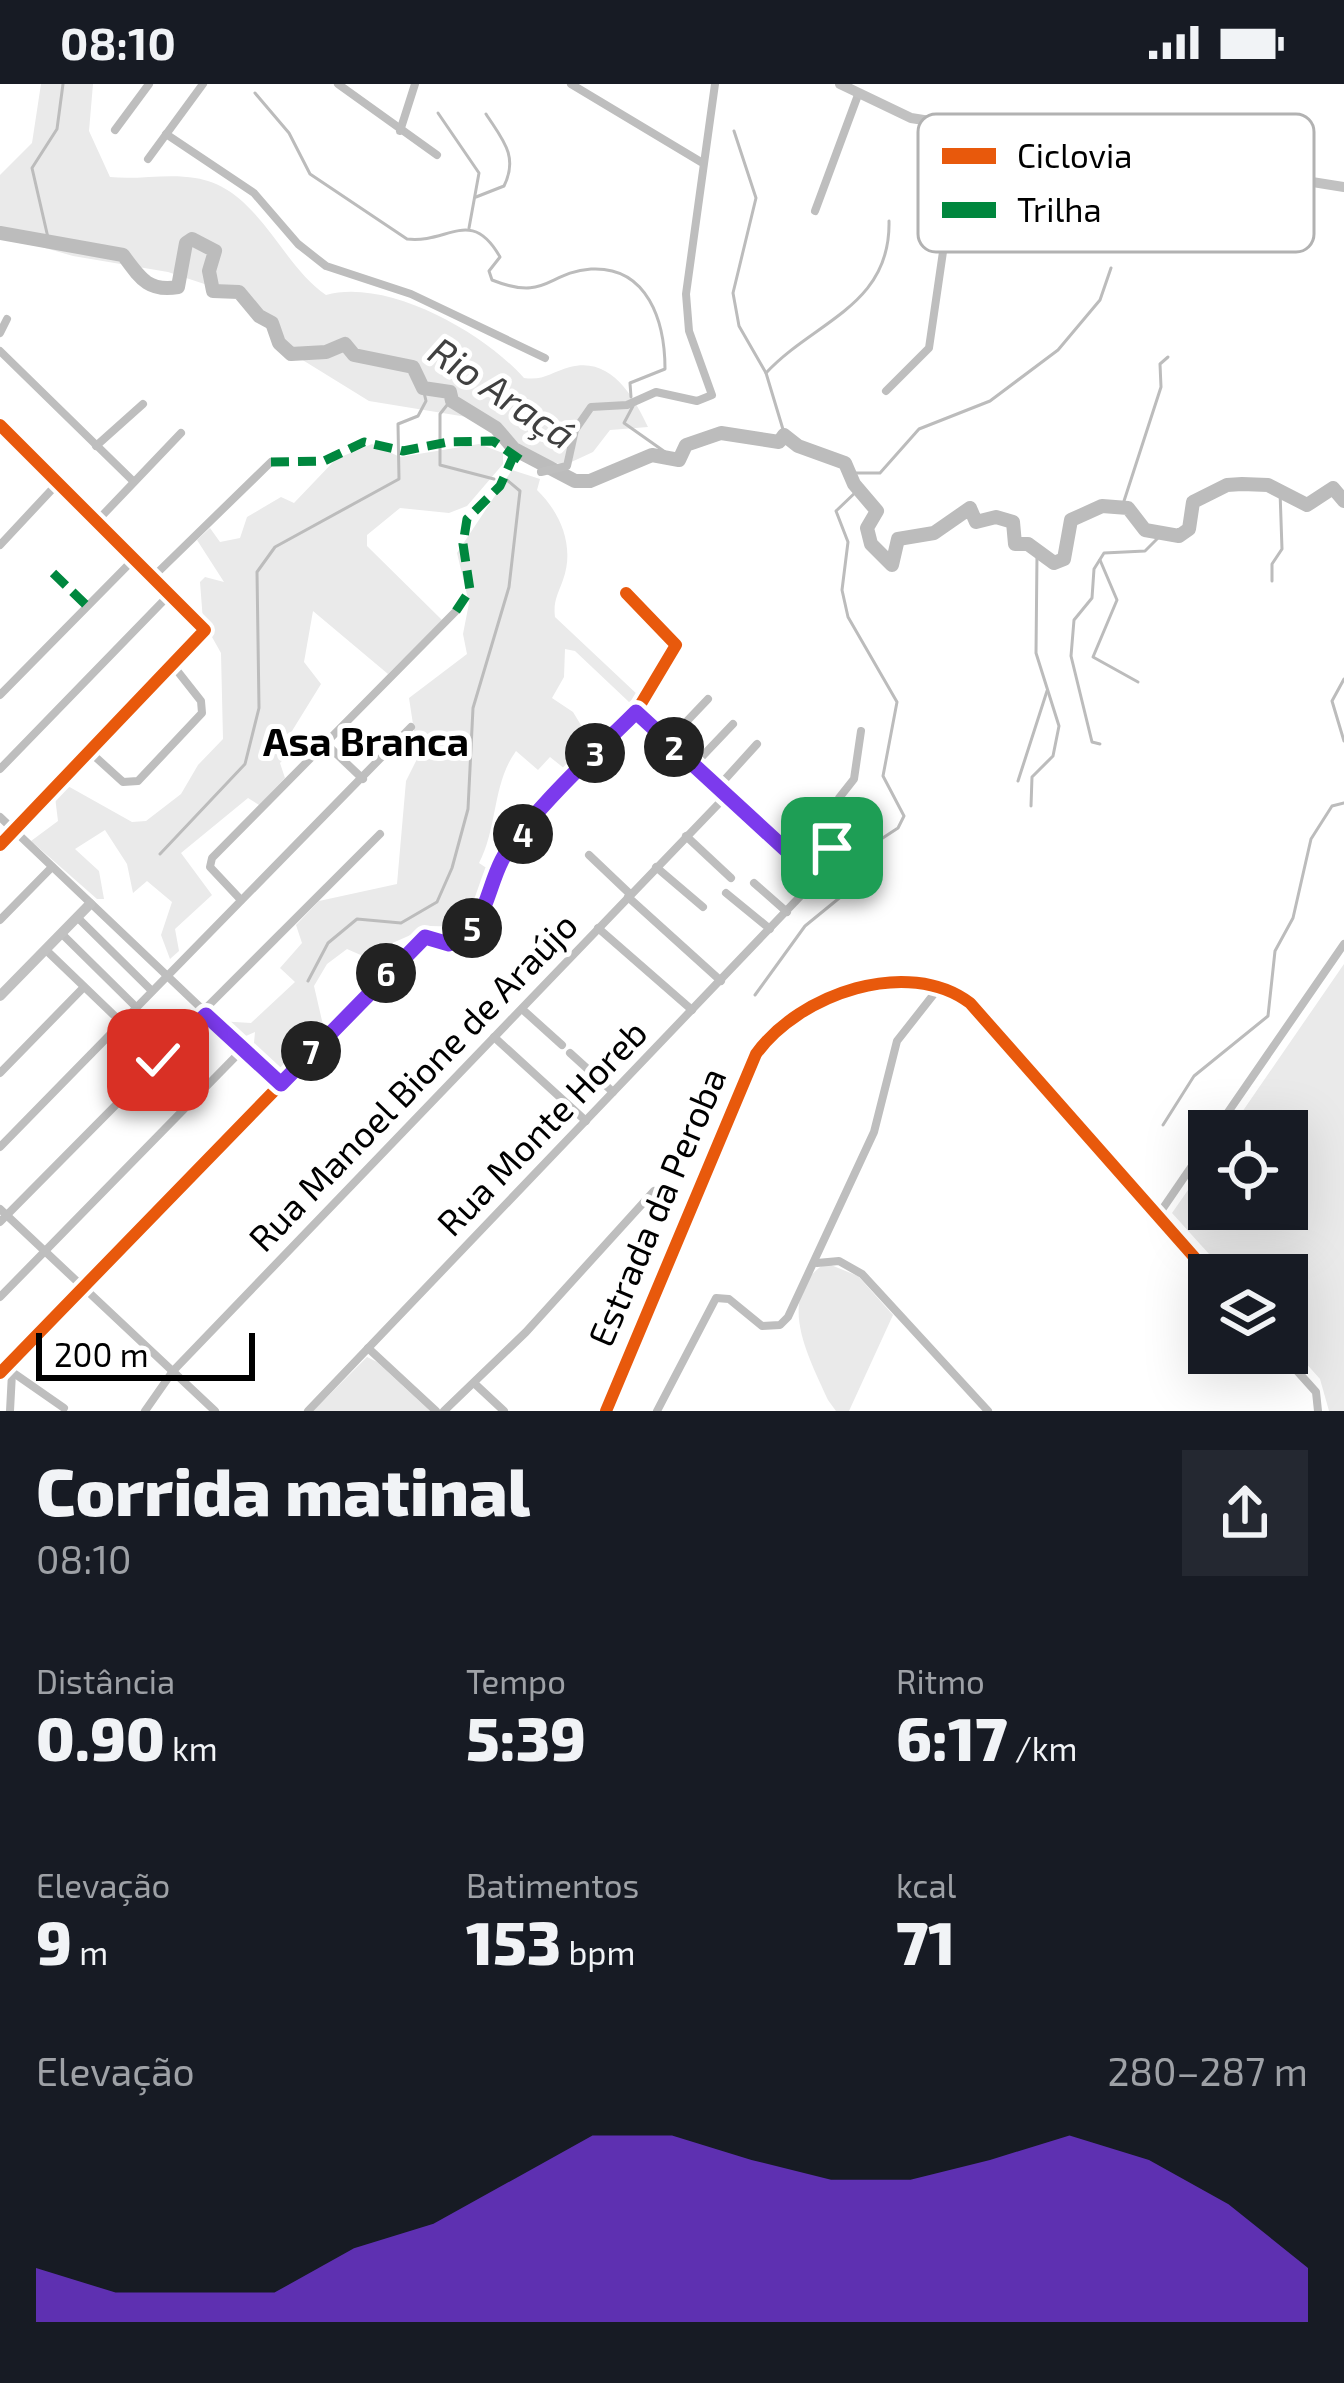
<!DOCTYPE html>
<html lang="pt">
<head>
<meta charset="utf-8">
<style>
  :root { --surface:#171b24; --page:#242831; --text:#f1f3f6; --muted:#9ea1a6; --accent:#7c3aed }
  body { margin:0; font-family:"Exo 2",sans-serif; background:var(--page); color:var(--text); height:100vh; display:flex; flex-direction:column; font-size:45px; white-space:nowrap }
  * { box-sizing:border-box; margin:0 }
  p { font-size:39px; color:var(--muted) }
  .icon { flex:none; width:66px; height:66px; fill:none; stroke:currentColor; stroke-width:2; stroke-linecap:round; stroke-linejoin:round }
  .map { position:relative; height:1327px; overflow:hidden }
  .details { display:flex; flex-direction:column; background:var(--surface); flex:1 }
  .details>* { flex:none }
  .buttons { position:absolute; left:1188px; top:1026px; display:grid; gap:24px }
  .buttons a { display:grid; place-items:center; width:120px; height:120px; border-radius:0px; background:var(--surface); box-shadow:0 12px 48px #0002; font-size:60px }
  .scale { position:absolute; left:36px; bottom:30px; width:219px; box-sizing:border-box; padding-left:12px; border:6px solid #000; border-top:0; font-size:33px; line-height:42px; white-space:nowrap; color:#000; -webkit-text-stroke:9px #fff; paint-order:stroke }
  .pin { position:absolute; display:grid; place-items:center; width:102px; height:102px; color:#fff; margin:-51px; border-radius:24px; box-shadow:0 6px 18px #0006 }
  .km { position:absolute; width:60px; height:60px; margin:-30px; border-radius:50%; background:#222; color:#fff; font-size:33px; line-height:60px; text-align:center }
  .round { display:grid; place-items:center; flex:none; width:126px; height:126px; border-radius:0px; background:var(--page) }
  .headline { display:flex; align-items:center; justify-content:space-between; height:204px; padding:0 36px }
  h1 { font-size:66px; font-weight:800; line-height:90px }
  .metrics { display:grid; grid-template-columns:repeat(3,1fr); gap:18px; height:204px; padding:12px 36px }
  .metrics div { display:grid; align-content:center }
  .metrics b { font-size:60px; font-weight:800 }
  .metrics small { font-size:33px; font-weight:400 }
  .metrics p { font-size:33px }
  .chart { height:336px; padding:24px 36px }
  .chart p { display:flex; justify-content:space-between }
  .chart svg { width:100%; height:216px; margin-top:12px; fill:var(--accent); opacity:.7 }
  .status { display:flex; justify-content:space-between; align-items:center; height:84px; padding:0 60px; background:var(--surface); direction:ltr }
  .status svg { height:33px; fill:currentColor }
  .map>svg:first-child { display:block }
</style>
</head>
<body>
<div class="status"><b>08:10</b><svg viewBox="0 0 49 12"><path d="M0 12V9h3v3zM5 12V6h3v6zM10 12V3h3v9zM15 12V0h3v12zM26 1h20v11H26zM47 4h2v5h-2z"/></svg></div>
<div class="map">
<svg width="1344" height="1327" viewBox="0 0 1344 1327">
  <rect width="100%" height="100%" fill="#fff"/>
  <g fill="#eaeaea">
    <path d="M41 0H93L89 47 110 93C138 96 168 89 195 94 258 103 280 180 326 211 388 194 484 249 524 294 544 297 551 288 570 283 611 272 634 313 648 343L610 346 593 368 565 381 516 369 473 334 369 317 288 267 247 214 168 188 73 172 0 151V91L32 59Z"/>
    <path d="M372 360 400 373 479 360 503 369V380L467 422 449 429 400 424 367 451V462L442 536 388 590 313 527 304 578 321 600 292 647 299 658 280 679 285 694 259 721 248 714 181 769 212 811 175 845 179 867 170 875 161 851 172 818 147 797 133 809 127 780 105 746 75 765 99 787 104 815H97L31 757 58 737 55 713 66 701 132 738 146 737 181 710 198 681 223 655 221 569 203 537 200 498 205 493 224 498 197 456 210 444 220 458 240 454 247 433 281 413 294 419 336 375Z"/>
    <path d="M512 386 540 395 537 406C561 429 575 463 563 496 558 510 553 517 555 533L639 612 629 618 575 567 565 565 564 593 552 614 573 628 593 661 570 689 550 673 538 686 516 667C492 700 498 743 479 779L491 787 483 823 463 843 431 842 363 872 347 865 327 880 314 902 323 941 285 985 276 987 253 969 255 948 239 955 218 937 251 939 295 898 280 884 302 859 296 841 319 817 397 800 406 697 418 673 409 614 467 570 463 550 469 519 457 469Z"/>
    <path d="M1344 880V1327H1329L1320 1295 1287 1258V1191H1228L1172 1129 1209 1076V1125H1287V1047H1229Z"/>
    <path d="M826 1179 858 1192 893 1231 849 1327H836L828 1316C810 1275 773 1212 826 1179Z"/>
    <path d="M367 1273 377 1278 430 1327H313Z"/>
  </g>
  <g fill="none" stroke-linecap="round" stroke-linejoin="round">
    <g stroke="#bcbcbc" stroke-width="3">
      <path d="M255 9 289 49 310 90 407 155C448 160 471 122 500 173L489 187 492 196C547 218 547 188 591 185 648 182 665 238 665 285L630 299 631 313"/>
      <path d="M438 29 479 89 469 144"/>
      <path d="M734 47 756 114 733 209 739 242 766 289 785 352"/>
      <path d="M476 113 504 102C519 72 502 55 486 30"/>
      <path d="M49 158 32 84 57 45 63 0"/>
      <path d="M766 289C814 237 891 222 889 137"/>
      <path d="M451 316 440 330V381L494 395"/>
      <path d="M633 322 624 339 675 375"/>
      <path d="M852 389H880L919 345 990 317 1058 266 1100 216 1111 184"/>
      <path d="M1124 417 1161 303 1160 280 1168 273"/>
      <path d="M1100 476 1117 516 1093 573 1138 598"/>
      <path d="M1272 497V480L1282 465 1280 407"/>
      <path d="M1344 595 1332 617 1344 657"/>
      <path d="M1100 660 1092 658 1071 572 1074 536 1092 514 1094 485 1104 469 1145 467 1162 450"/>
      <path d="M1018 697 1047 607"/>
      <path d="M1031 722 1032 693 1053 672 1059 642 1036 569 1037 471"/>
      <path d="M160 770 245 680 259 624 257 488 275 463 399 395 398 340 418 332 426 317 423 304"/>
      <path d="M308 897 328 859 357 835 401 839 437 818 452 784 468 725 473 624 509 503 520 407 507 396"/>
      <path d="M755 911 805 842 843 811 869 763 898 744 904 732 883 692 897 618 848 533 842 506 848 458 836 427 859 405"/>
      <path d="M1163 1041 1194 992 1268 932 1275 867 1293 834 1311 755 1332 722 1344 719"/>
    </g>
    <path stroke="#bcbcbc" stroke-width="14" d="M0 149 123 171C140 194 148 208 178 203L186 159 192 155 215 167 209 187 213 207 239 208 259 232 272 239 279 259 291 270 326 268 345 260 354 271 413 283 423 304 450 308 452 317 496 344 514 365 575 397H590L652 371 679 376 686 361 721 349 779 358 784 351 798 362 845 379 854 400 877 427 867 444 871 460 892 481 898 455 934 449 970 424 976 438 996 433 1013 438 1015 460H1028L1054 479 1064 475 1071 436 1102 422 1128 424 1145 446 1179 452 1189 445 1193 418 1227 401 1242 400 1268 401 1307 421 1333 404 1344 417"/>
    <g stroke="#bebebe" stroke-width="8">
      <path d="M338 0 437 71"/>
      <path d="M571 0 701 78"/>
      <path d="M115 46 149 0"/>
      <path d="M400 47 415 0"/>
      <path d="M166 50 254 109 298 160 326 182 411 210 545 274"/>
      <path d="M148 75 203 0"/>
      <path d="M815 127 858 11"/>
      <path d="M0 249 7 235"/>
      <path d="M0 267 133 397"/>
      <path d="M886 307 929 264 961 44"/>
      <path d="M0 341 205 546 0 761"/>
      <path d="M96 362 143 320"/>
      <path d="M541 388 567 382 575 346 591 323 627 321 656 308 697 317 712 311 689 247 686 210 715 0"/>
      <path d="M97 437 181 349"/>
      <path d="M0 461 58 399"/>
      <path d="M155 491 271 378"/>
      <path d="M0 611 135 474"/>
      <path d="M668 657 708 615"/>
      <path d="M325 659 363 695"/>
      <path d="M91 669 123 698 138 697 202 629 201 617 175 584"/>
      <path d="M694 681 733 640"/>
      <path d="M0 685 172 508"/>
      <path d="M718 703 757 660"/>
      <path d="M0 733 281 1000"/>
      <path d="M686 752 731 794"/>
      <path d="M589 771 630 810"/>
      <path d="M656 783 703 823"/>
      <path d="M810 789 841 750 839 714 854 695 861 647"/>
      <path d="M754 799 787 828"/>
      <path d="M726 809 770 845"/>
      <path d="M628 813 721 897"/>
      <path d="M241 816 210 783 212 774 456 527"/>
      <path d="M77 833 152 907"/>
      <path d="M0 836 52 783"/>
      <path d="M598 844 692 926"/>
      <path d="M62 850 136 923"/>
      <path d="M46 866 197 1011"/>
      <path d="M522 925 562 961"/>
      <path d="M202 928 380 750"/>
      <path d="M494 953 586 1037"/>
      <path d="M570 969 613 1008"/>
      <path d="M0 989 83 904"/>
      <path d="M1215 1047 1344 860"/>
      <path d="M0 1063 411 643"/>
      <path d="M0 1125 215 1327"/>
      <path d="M1159 1130 1209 1057"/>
      <path d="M0 1138 205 931"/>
      <path d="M817 1179 839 1177 862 1190 988 1327"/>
      <path d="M0 1213 243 965"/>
      <path d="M368 1264 436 1327"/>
      <path d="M1281 1269 1316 1308 1318 1327"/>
      <path d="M5 1283 64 1324"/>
      <path d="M0 1289 418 859 428 852 453 859 483 830 505 770 636 628 676 561 626 509"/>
      <path d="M474 1299 504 1327"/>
      <path d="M10 1327 12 1289"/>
      <path d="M145 1327 173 1287 727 711"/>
      <path d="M308 1327 811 801 803 780 636 628"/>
      <path d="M444 1327 526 1248 654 1107"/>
      <path d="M606 1327 756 970C799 910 908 872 970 919L1210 1191"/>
      <path d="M657 1327 716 1214 729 1215 762 1242 780 1241 788 1233 874 1048 897 957 941 901"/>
    </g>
    <g stroke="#c1c1c1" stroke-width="10">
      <path d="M840 0 911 34 1344 103"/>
      <path d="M0 912 90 820"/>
    </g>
    <g stroke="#00873e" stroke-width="9" stroke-dasharray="18 9" stroke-linecap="butt">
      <path d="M271 378 324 377 364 358 403 367 448 358 493 357 525 379"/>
      <path d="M53 489 87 522"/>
      <path d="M456 527 470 506 463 460 467 435 500 402 513 373"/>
    </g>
    <g stroke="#fff" stroke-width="20">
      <g id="cycleway">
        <path d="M0 341 205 546 0 761"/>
        <path d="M0 1289 418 859 428 852 453 859 483 830 505 770 636 628 676 561 626 509"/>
        <path d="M606 1327 756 970C799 910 908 872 970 919L1210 1191"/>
      </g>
    </g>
    <use href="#cycleway" stroke="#e8590c" stroke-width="12"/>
  </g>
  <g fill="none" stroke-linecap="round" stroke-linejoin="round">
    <g stroke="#fff" stroke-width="24">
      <path id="route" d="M158 976 206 931 281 1000 425 853 449 860C488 842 485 809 502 776 523 735 601 663 636 628L810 788 832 764"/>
    </g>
    <use href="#route" stroke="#7c3aed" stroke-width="15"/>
  </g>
  <g text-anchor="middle" stroke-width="10" stroke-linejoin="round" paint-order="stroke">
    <g font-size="36" fill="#000" stroke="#fff">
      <text transform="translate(413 998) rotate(-46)" y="13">Rua Manoel Bione de Araújo</text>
      <text transform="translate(542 1044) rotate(-46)" y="13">Rua Monte Horeb</text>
      <text transform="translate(657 1123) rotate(-67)" y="13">Estrada da Peroba</text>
    </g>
    <g font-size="39" font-style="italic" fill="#404040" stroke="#fff">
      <text transform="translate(502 309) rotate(34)" y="14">Rio Araçá</text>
    </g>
    <g font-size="39" font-weight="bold" fill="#000" stroke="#fff">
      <text x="366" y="672">Asa Branca</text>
    </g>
  </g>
  <rect x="918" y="30" width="396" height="138" rx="18" fill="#fff" stroke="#b2b2b2" stroke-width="3"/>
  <rect x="942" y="64" width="54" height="16" fill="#e8590c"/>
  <rect x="942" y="118" width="54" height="16" fill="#00873e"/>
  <g font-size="33" fill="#000">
    <text x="1017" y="84">Ciclovia</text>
    <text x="1017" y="138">Trilha</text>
  </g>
</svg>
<div class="buttons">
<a><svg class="icon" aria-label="locate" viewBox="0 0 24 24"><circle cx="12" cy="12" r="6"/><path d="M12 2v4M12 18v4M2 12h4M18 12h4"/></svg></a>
<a><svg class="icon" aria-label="layers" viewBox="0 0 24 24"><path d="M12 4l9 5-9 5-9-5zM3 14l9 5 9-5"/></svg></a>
</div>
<div class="scale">200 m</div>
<div class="pin" style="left:832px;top:764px;background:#1e9e55"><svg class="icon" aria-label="arrive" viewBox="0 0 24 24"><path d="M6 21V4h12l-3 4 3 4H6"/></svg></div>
<div class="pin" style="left:158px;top:976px;background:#d93025"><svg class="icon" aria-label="check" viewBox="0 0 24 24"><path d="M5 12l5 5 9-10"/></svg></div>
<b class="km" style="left:674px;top:663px">2</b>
<b class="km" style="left:595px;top:669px">3</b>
<b class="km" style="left:523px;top:750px">4</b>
<b class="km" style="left:472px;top:844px">5</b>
<b class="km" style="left:386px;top:889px">6</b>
<b class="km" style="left:311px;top:967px">7</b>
</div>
<section class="details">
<div class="headline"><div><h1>Corrida matinal</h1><p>08:10</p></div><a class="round"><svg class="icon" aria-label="share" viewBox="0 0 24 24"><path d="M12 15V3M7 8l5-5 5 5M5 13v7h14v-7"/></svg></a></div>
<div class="metrics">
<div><p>Distância</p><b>0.90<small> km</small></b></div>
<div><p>Tempo</p><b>5:39</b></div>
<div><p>Ritmo</p><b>6:17<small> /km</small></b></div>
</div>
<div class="metrics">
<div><p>Elevação</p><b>9<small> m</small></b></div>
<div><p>Batimentos</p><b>153<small> bpm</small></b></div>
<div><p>kcal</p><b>71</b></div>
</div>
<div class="chart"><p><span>Elevação</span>280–287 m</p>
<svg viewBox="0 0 160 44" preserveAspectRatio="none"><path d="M0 44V33L10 38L20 38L30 38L40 29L50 24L60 15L70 6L80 6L90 11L100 15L110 15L120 11L130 6L140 11L150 20L160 33V44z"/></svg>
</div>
</section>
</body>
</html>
